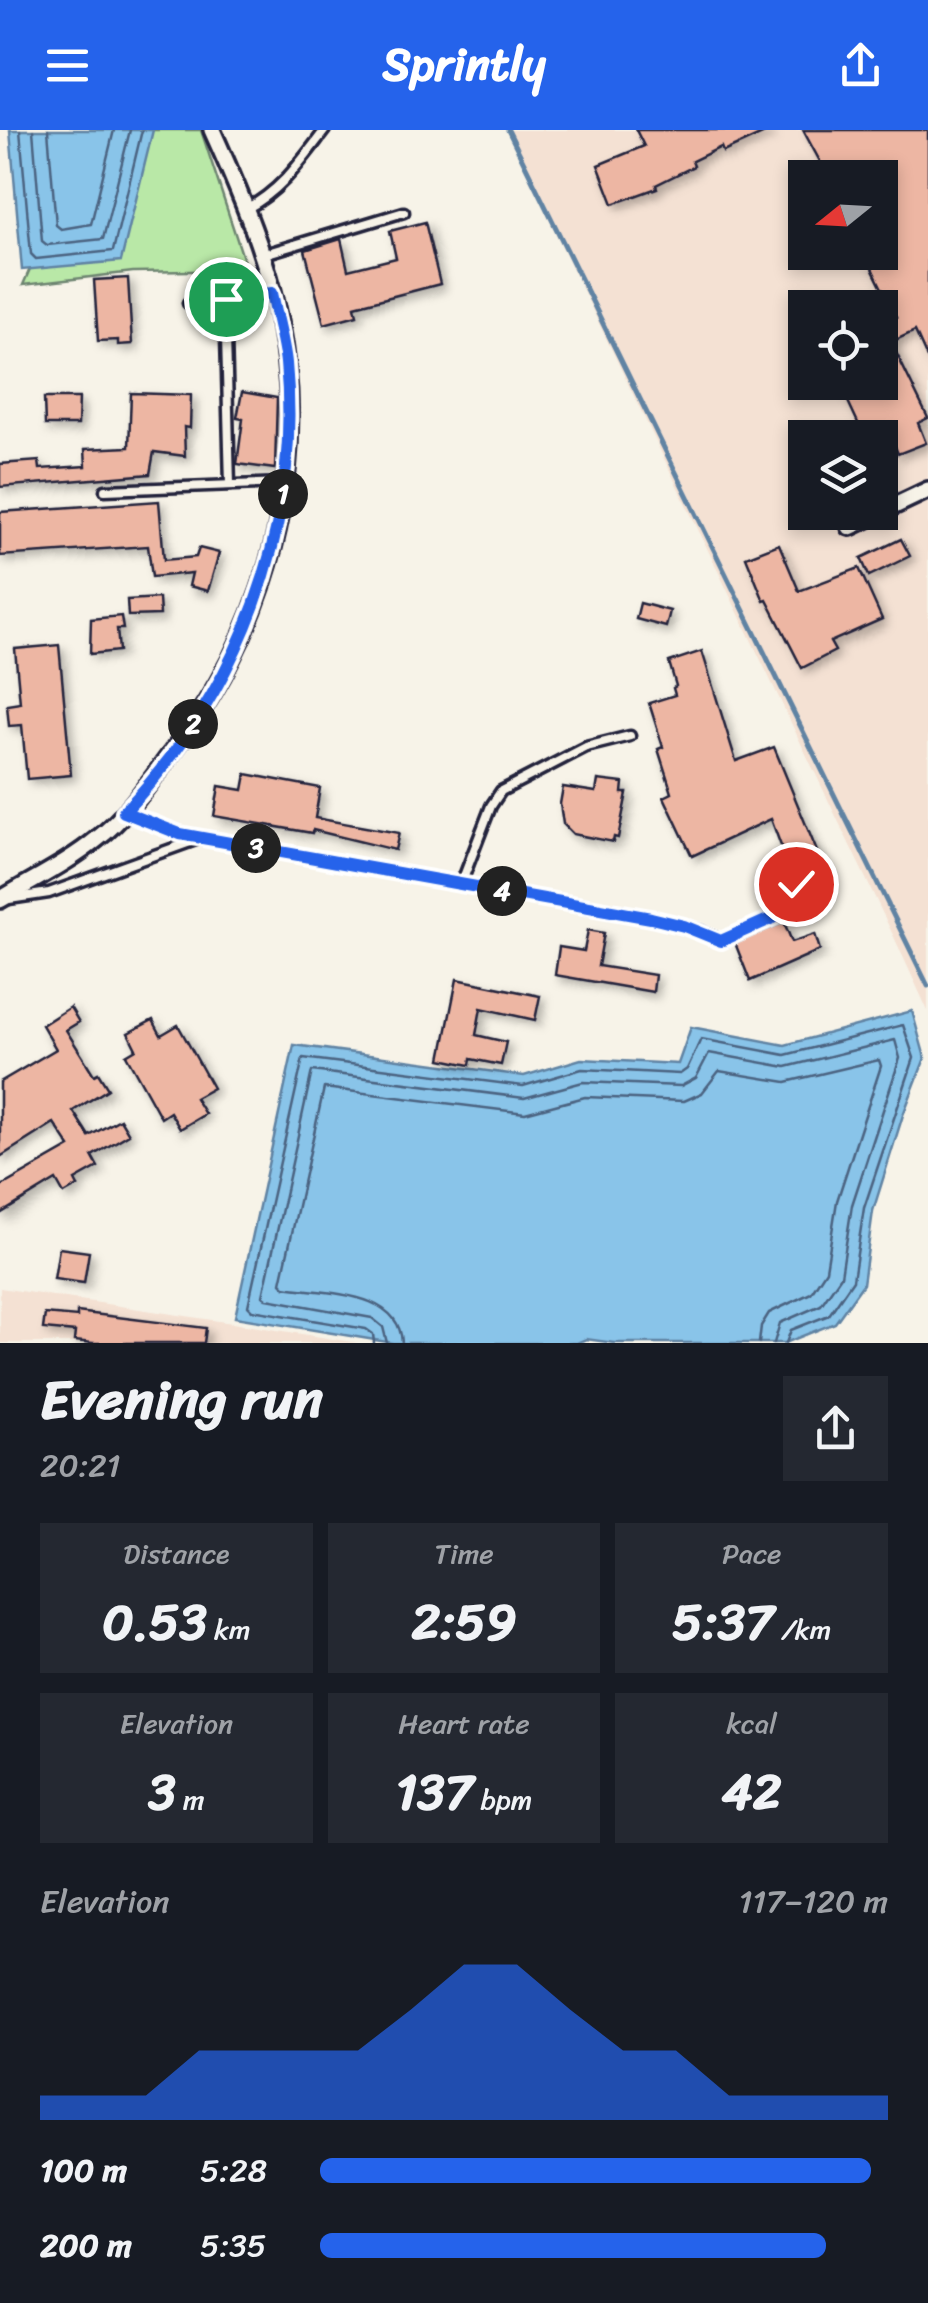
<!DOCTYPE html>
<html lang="en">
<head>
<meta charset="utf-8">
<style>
  :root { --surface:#171b24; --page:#242831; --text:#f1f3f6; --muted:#9ea1a6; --accent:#2563eb }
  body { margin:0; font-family:Sriracha,sans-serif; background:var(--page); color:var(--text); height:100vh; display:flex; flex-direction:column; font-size:38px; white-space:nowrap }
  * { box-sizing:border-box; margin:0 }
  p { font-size:32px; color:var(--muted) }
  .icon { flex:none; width:55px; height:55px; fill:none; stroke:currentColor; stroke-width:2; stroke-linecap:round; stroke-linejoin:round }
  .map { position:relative; height:1213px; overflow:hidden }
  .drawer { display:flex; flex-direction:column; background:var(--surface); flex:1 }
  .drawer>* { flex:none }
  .needle { width:65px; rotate:252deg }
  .controls { position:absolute; left:788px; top:30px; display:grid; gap:20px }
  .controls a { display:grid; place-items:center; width:110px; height:110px; border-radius:0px; background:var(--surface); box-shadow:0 5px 15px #0003; font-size:50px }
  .pin { position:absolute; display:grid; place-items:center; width:85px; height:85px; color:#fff; margin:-42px; border:5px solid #fff; border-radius:50%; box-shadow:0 2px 10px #0007 }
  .km { position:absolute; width:50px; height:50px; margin:-25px; border-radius:50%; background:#222; color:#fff; font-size:28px; line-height:50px; text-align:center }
  .round { display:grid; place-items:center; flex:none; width:105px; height:105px; border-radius:0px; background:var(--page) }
  .headline { display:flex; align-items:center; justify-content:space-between; height:170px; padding:0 40px }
  h1 { font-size:55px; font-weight:700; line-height:75px }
  .stats { display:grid; grid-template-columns:repeat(3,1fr); gap:15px; height:170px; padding:10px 40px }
  .stats div { display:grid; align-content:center; border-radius:0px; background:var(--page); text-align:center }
  .stats b { font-size:50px; font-weight:700 }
  .stats small { font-size:28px; font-weight:400 }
  .stats p { font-size:28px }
  .chart { height:280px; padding:20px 40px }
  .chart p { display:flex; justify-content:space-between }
  .chart svg { width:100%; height:180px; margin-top:10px; fill:var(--accent); opacity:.7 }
  ul { padding:0 40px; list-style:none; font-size:32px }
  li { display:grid; grid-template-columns:160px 120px 1fr; align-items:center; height:75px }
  li i { height:25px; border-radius:12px; background:var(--accent) }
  header { display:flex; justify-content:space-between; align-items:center; height:130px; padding:0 40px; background:var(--accent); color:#fff; font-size:45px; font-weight:700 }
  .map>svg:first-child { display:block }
</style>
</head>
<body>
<header><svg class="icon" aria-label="menu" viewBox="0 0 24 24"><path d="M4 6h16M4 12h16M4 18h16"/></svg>Sprintly<svg class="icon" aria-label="share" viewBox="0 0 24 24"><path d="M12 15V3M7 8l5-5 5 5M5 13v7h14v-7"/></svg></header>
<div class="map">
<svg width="928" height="1213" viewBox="0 0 928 1213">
  <defs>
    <filter id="shadow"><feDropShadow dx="5" dy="5" stdDeviation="5" flood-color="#0004"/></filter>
  </defs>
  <rect width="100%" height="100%" fill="#f7f3e8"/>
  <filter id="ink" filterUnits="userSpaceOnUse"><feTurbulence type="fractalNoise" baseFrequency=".01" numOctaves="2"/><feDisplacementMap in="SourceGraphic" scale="20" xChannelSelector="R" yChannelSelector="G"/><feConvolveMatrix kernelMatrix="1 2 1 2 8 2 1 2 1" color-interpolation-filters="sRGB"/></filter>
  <g filter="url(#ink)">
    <g fill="#f4e1d3" fill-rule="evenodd">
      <path d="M506 0H928V881L894 807ZM805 48H880V122H805ZM805 178H880V252H805ZM805 308H880V382H805Z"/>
      <path d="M0 1158 252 1196 358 1213H0Z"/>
    </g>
    <path fill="#b9e8a7" stroke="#6e8571" stroke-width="2.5" d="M90 0H201L247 140 133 142 23 155Z"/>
    <g fill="#89c4e9" stroke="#6083a3" stroke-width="2.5">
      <path d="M10 0H153L121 131 22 140Z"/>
      <path d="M912 881 925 928 903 985 873 1081 863 1154 835 1193 785 1213H614L586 1209 577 1213H393L235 1187 294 915 524 946 581 929 678 934 691 897 785 915Z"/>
    </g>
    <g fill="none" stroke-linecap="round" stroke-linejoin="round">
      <g stroke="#4b6381" stroke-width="2.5">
        <path d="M20 0 31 124 36 129 113 121 142 0"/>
        <path d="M33 0 42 111 47 115 103 109 130 0"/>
        <path d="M48 0 56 95 61 99 91 94 114 0"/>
        <path d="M374 1213 373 1204 366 1199 252 1180 248 1176 303 928 523 956 582 939 680 944 687 939 701 909 785 925 903 895 914 928 864 1078 853 1150 829 1185 791 1200 786 1213"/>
        <path d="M387 1213 383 1197 372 1188 267 1169 263 1166 312 941 524 968 583 952 681 956 696 948 709 923 786 937 895 910 900 928 852 1075 841 1146 821 1175 780 1193 774 1213"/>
        <path d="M402 1213C400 1160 324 1164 285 1157L281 1153 324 958 525 983 585 967 684 971 702 963 719 941 786 952 879 930 881 936 837 1071 826 1140 811 1163 769 1183 761 1196 759 1213"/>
      </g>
      <path stroke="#6083a3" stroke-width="5" d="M508 0 928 856"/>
    </g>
    <g fill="#edb6a3" stroke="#22223b" stroke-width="2.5" filter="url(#shadow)">
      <path d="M636 0H771L723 22 721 17 692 31 694 36 656 55 657 58 613 74 598 35 644 16Z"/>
      <path d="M803 0H928V230L915 201 891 212 928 288 918 293 926 313 898 324 891 306 865 308 839 252H880V188L883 194 896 187 866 126 880 122V48H829Z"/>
      <path d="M425 92 440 154 355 176 357 185 324 194 305 120 341 109 348 140 396 128 390 101Z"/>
      <path d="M128 148 132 214 118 215V210L98 211 94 150Z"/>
      <path d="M242 262 277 268 275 339 237 334 243 289 237 288Z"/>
      <path d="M131 263 191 265 190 298 184 297 185 326 154 322 150 344 0 357V334L39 331 40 339 86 336 85 319 129 317Z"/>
      <path d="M44 268H79L78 295H45Z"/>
      <path d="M159 371 164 430 196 427 199 418 219 423 208 461 189 456 192 443 152 447 148 416 0 426V382Z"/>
      <path d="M901 409 910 426 869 446 861 428Z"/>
      <path d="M779 414 799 461 859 438 882 489 830 512 835 521 802 538 767 470 764 471 746 427Z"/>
      <path d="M159 468 160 485 128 486 127 470Z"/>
      <path d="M640 473 670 481 666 497 636 489Z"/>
      <path d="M121 486 123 499H117L119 521 90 524 91 489Z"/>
      <path d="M59 515 71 645 27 649 22 595 9 596 8 586 7 575 20 573 15 519Z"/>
      <path d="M702 521 736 631 774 617 818 724 788 735 771 689 692 726 664 667 672 663 658 619 663 617 649 573 675 565 673 558 676 556 669 532Z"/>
      <path d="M246 644 320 658 315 688 399 703 395 720 313 700 312 703 214 686 219 656 243 660Z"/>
      <path d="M598 650 623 653 622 663H627L618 708 614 707 613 712 573 704 563 694 560 674 563 657 596 662Z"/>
      <path d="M784 792 792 812 815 804 820 820 750 851 735 813Z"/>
      <path d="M588 800 604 803 598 836 655 845 653 862 555 845 559 817 584 821Z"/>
      <path d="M457 849 540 866 535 890 481 878 476 905 506 912 501 935 471 929 470 935 441 929Z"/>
      <path d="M70 877 79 892 66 900 94 945 98 943 108 959 73 981 89 1006 120 989 129 1004 92 1026 98 1037 75 1050 78 1056 64 1064 56 1050 0 1084V1057L70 1017 54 993 0 1027V952L56 919 42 895Z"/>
      <path d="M153 890 161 905 178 895 213 958 195 968 205 984 180 999 170 982 161 988 126 925 136 919 128 903Z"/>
      <path d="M59 1118 89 1122 84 1153 54 1149Z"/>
      <path d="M77 1182 206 1198 204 1213H93L74 1211 75 1202 43 1199 45 1184 77 1187Z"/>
    </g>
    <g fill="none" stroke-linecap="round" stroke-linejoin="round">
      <g stroke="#22223b" stroke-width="15">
        <g id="lane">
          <path d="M246 79C282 60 301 31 325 0"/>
          <path d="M261 125 404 82"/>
          <path d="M225 169 230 355"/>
          <path d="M188 173 272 163"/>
          <path d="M105 360 284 353"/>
          <path d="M124 682 180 704 651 788 701 801 721 811 795 779 796 754"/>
          <path d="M461 754 491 676 501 661 586 617 630 606"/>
          <path d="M9 769 49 763 196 710"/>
        </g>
      </g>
      <g stroke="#22223b" stroke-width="22">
        <g id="street">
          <path d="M850 397 928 360"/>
          <path d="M0 770C32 750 68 733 97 709 129 685 152 648 176 617 259 507 302 369 286 231 277 150 245 73 212 0"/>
        </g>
      </g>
      <use href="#lane" stroke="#f7f3e8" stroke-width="8"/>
      <use href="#street" stroke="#f7f3e8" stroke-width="15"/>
    </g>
  </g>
  <g fill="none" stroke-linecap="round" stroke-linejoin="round" filter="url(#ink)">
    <g stroke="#fff" stroke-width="20">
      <path id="route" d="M226 169 272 163 274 172C278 192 284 213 286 233 302 400 239 561 124 682L180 704 651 788 684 796 721 811 795 778 796 754"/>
    </g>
    <use href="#route" stroke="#2563eb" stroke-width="12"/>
  </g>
</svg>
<div class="controls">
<a><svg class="needle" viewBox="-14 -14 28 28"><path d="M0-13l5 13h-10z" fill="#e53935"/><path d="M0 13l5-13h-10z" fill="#9ea1a6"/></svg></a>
<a><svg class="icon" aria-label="locate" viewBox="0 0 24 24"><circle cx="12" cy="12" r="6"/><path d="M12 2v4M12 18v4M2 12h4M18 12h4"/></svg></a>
<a><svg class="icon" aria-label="layers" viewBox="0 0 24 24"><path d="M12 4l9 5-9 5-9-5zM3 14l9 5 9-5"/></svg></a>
</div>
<div class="pin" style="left:226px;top:169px;background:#1e9e55"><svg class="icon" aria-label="arrive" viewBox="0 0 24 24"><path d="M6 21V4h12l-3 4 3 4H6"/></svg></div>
<div class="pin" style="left:796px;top:754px;background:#d93025"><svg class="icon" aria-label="check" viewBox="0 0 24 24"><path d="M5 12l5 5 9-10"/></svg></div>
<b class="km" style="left:283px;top:364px">1</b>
<b class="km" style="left:193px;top:594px">2</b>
<b class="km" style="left:256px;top:718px">3</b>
<b class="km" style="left:502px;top:761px">4</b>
</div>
<section class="drawer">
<div class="headline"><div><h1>Evening run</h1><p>20:21</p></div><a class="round"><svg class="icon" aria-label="share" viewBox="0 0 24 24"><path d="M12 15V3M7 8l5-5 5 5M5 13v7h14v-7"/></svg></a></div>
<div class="stats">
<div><p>Distance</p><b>0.53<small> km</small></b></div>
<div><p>Time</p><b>2:59</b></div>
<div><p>Pace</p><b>5:37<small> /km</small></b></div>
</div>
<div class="stats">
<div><p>Elevation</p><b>3<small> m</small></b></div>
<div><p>Heart rate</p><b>137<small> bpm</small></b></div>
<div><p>kcal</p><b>42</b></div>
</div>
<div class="chart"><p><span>Elevation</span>117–120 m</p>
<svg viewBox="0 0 160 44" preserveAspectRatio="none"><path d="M0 44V38L10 38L20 38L30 27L40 27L50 27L60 27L70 17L80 6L90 6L100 17L110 27L120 27L130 38L140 38L150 38L160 38V44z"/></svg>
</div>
<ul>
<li><b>100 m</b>5:28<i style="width:97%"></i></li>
<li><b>200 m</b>5:35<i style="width:89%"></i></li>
</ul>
</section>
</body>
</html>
